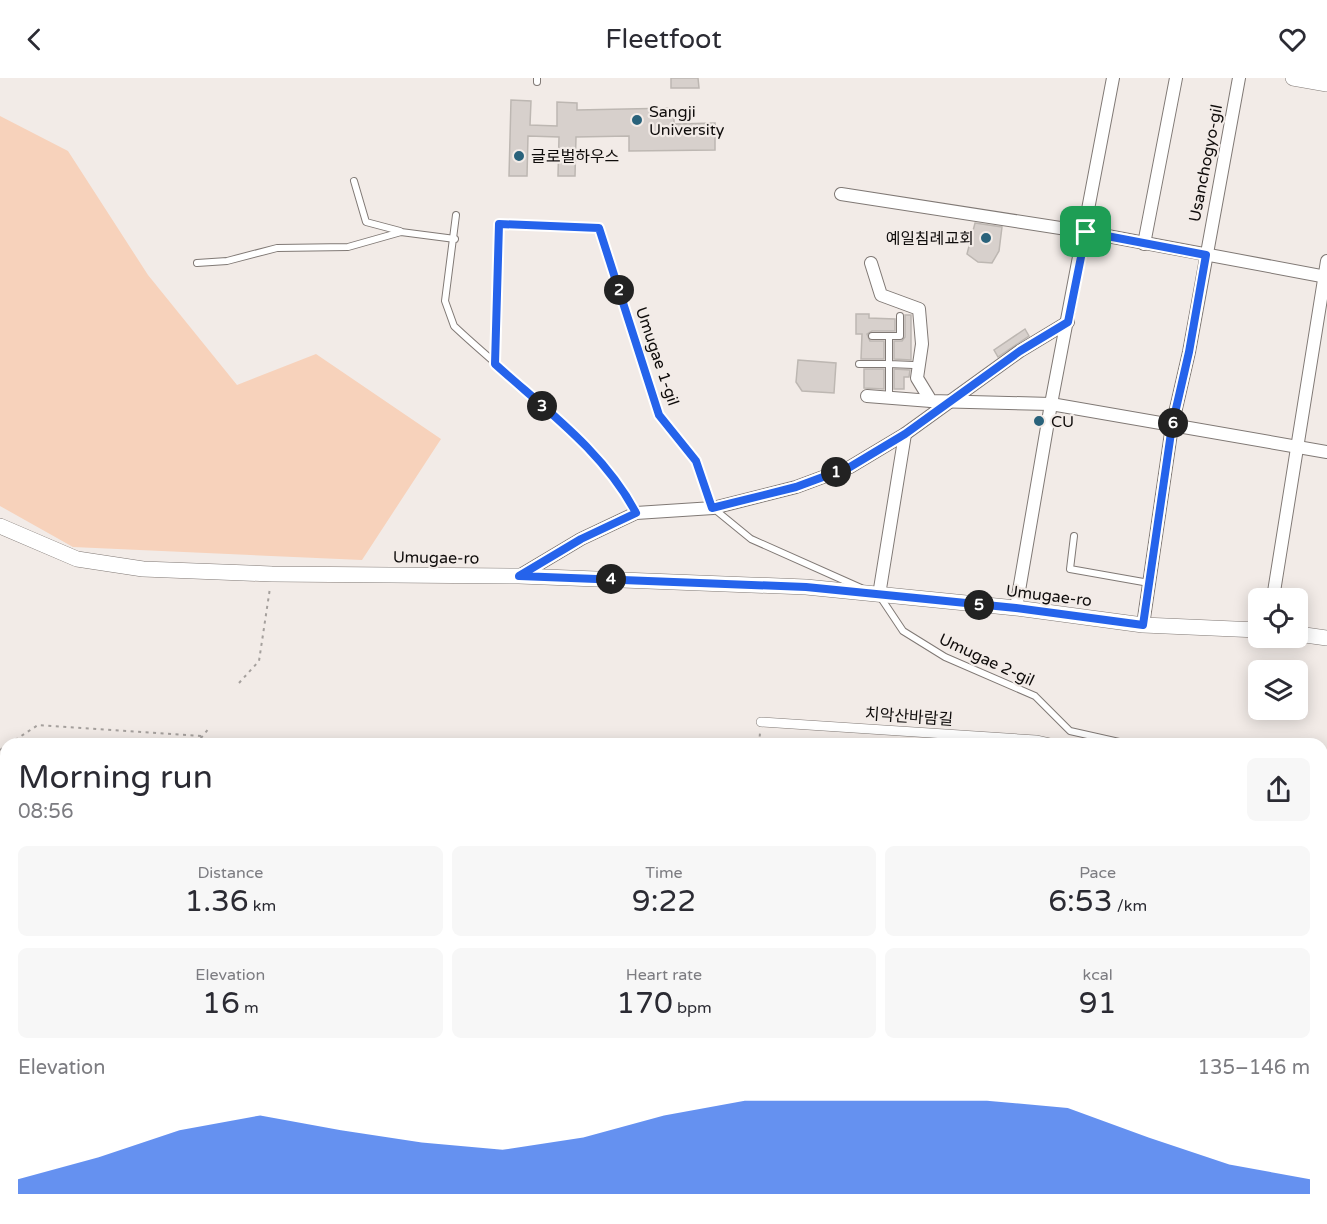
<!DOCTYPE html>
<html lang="en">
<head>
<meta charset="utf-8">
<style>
  :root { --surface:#fff; --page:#f7f7f7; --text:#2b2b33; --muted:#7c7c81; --accent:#2563eb }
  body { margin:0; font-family:"Varela Round","Noto Sans KR",sans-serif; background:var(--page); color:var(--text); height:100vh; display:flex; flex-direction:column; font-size:22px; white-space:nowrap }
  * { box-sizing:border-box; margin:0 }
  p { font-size:20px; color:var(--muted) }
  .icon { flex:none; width:33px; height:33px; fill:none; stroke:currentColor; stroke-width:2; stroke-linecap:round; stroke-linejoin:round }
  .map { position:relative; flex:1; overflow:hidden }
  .panel { position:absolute; left:0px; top:660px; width:1328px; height:486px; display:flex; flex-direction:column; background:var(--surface); border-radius:18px 18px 0 0; box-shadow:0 3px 15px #0003 }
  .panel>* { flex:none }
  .tools { position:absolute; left:1248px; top:510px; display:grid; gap:12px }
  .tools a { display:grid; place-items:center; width:60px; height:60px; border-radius:9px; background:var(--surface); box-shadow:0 3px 15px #0003; font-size:30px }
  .pin { position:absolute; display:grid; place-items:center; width:51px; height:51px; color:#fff; margin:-26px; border-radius:12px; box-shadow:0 3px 9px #0006 }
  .km { position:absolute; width:30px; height:30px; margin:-15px; border-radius:50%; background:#222; color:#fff; font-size:16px; line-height:30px; text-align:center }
  .round { display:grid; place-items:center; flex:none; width:63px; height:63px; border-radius:9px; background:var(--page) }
  .summary { display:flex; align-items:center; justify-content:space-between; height:102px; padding:0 18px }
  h1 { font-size:33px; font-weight:600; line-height:45px }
  .metrics { display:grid; grid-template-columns:repeat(3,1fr); gap:9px; height:102px; padding:6px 18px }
  .metrics div { display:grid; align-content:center; border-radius:9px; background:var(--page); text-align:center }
  .metrics b { font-size:30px; font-weight:600 }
  .metrics small { font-size:16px; font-weight:400 }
  .metrics p { font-size:16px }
  .chart { height:168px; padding:12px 18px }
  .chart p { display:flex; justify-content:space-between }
  .chart svg { width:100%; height:108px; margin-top:6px; fill:var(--accent); opacity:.7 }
  header { display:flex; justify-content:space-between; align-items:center; height:78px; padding:0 18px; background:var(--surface); font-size:27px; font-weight:600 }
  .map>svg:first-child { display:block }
</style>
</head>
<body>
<header><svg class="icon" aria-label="back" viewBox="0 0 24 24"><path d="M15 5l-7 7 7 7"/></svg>Fleetfoot<svg class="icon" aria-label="heart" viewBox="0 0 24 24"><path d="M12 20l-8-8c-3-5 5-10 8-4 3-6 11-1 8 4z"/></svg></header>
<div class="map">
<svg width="1327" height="1146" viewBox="0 0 1327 1146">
  <rect width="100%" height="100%" fill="#f2ebe7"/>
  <g fill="#f7d2bb">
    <path d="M0 38 68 73 148 197 237 307 316 276 441 361 362 482 73 469 0 428Z"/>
    <path d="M6 1020V1140H24L15 1146H0V1025Z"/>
    <path d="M190 1140H446V1146H191Z"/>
  </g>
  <g fill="#d7d0cc" stroke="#bdb7b2" stroke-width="1.5">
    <path d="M671 0H698L699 10H671Z"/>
    <path d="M511 22 531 23 530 47 557 48V24L577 25V32L674 30V46L715 45V72L629 73V58L576 59 575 98H558L559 59 528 58 527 98H509Z"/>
    <path d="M975 145 1002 149 999 173 992 185 978 184 967 176Z"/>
    <path d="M856 236H869V240L895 241V253H872L867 256 870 263H884V281H861L862 256H856Z"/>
    <path d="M905 237H911V282L894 281V263H902L905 259Z"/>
    <path d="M1025 251 1029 258 998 279 994 272Z"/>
    <path d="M798 282 836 285 834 315 802 313 796 304Z"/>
    <path d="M864 291H884V311L864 310Z"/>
    <path d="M894 291 910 292 909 299H904V311H894Z"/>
  </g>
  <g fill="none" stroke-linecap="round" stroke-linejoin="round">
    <g stroke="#807975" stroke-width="8">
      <g id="service">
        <path d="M537 0V4"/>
        <path d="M354 103 366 144 400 153"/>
        <path d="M456 137 445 223 454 248C513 304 598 363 636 434"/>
        <path d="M197 185 227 183 277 170 348 169 401 154 455 161"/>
        <path d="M872 258H889V286L913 287"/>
        <path d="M889 258H900V238"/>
        <path d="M495 286 499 145 599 150 659 337 696 383 713 430 751 461 861 510"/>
        <path d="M859 286H889V319"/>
        <path d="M1074 458 1070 491 1149 505"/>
        <path d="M879 517 903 553 945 579 1035 618 1070 653 1128 666"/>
        <path d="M1322 719 1327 721"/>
        <path d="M453 1140V1146"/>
        <path d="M807 1146 810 1140"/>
      </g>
    </g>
    <g stroke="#807975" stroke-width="10">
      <g id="pedestrian">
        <path d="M761 644 1036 662 1054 666"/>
        <path d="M1322 739 1327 741"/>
      </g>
    </g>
    <g stroke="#807975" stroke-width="14">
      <g id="minor">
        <path d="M841 116 1086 154 1327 199"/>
        <path d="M1144 166 1176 0"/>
        <path d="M871 185 881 217 919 231 922 266 917 300 931 323 1051 326 1327 374"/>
        <path d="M867 318 931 323"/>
        <path d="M519 498 581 461 636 435 713 430 796 409 850 389 905 356 1020 273 1068 244"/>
        <path d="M879 517 905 356"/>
        <path d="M1273 520 1327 183"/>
        <path d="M1016 530 1051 326 1113 0"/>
        <path d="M1143 547 1172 348 1189 274 1239 0"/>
      </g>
    </g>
    <g stroke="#807975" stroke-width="16">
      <g id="tertiary">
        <path d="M1293 0 1327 6"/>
        <path d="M0 448 77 481 143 491 272 496 519 498 806 509 1016 530 1143 547 1258 552"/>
        <path d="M1298 556 1327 560"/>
        <path d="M1322 791 1327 793"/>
        <path d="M696 1140 705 1146"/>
        <path d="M623 1146 627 1140"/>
        <path d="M648 1146 652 1140"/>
      </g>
    </g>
    <g stroke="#a5a09d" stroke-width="2" stroke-dasharray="3 4.5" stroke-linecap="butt">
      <path d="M239 605 259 583 270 510"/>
      <path d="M9 666 38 647 202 658"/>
      <path d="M196 666 210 649"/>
      <path d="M759 666 760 655"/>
      <path d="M0 672 6 668"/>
    </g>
    <use href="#service" stroke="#fff" stroke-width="6"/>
    <use href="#pedestrian" stroke="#fff" stroke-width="9"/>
    <use href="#minor" stroke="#fff" stroke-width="12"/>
    <use href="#tertiary" stroke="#fff" stroke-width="15"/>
  </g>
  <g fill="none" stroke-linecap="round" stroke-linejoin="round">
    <g stroke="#fff" stroke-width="12">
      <path id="route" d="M499 146 599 150 659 337 696 383 712 430 796 409 850 389 905 356 1020 273 1068 244 1086 154 1206 177 1189 274 1172 348 1143 547 1016 530 806 509 519 498 581 461 636 435C604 374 546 332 495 286Z"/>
    </g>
    <use href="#route" stroke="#2563eb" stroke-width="8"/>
  </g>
  <g fill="#29627b" stroke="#f2ebe7" stroke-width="2">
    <circle cx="637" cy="42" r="6"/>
    <circle cx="519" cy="78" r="6"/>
    <circle cx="986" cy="160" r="6"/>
    <circle cx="1039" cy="343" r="6"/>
  </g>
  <g text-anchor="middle" stroke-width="4.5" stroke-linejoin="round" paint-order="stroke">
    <g font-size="16" fill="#0f0c0b" stroke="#f2ebe7" text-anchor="start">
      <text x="649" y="39">Sangji<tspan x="649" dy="18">University</tspan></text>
      <text x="531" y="84">글로벌하우스</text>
      <text x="974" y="166" text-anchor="end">예일침례교회</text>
      <text x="1051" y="349">CU</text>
    </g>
    <g font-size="16" fill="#0f0c0b" stroke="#f2ebe7">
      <text transform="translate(1205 85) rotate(-79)" y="6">Usanchogyo-gil</text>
      <text transform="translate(658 278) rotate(71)" y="6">Umugae 1-gil</text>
      <text transform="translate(436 479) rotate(1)" y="6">Umugae-ro</text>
      <text transform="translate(1049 517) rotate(7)" y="6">Umugae-ro</text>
      <text transform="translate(987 581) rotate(25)" y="6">Umugae 2-gil</text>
      <text transform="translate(909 638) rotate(4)" y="6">치악산바람길</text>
    </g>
  </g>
</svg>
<div class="tools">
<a><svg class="icon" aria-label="locate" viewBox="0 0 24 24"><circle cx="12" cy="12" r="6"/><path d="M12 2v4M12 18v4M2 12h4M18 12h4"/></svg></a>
<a><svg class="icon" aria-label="layers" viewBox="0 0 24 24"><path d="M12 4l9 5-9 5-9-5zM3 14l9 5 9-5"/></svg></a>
</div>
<div class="pin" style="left:1086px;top:154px;background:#1e9e55"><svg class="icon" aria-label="arrive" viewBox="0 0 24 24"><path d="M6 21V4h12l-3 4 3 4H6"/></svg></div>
<b class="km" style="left:836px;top:394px">1</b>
<b class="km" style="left:619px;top:212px">2</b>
<b class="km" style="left:542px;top:328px">3</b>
<b class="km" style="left:611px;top:501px">4</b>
<b class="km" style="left:979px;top:527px">5</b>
<b class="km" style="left:1173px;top:345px">6</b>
<section class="panel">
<div class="summary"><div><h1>Morning run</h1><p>08:56</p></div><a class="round"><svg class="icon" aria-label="share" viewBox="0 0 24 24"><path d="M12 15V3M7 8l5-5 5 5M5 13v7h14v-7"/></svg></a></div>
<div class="metrics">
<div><p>Distance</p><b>1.36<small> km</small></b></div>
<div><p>Time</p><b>9:22</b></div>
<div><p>Pace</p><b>6:53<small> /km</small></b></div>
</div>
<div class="metrics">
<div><p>Elevation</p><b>16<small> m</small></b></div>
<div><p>Heart rate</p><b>170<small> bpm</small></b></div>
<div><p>kcal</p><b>91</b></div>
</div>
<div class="chart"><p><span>Elevation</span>135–146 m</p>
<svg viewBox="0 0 160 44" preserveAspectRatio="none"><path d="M0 44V38L10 29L20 18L30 12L40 18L50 23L60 26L70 21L80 12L90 6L100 6L110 6L120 6L130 9L140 21L150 32L160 38V44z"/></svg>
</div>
</section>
</div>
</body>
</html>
